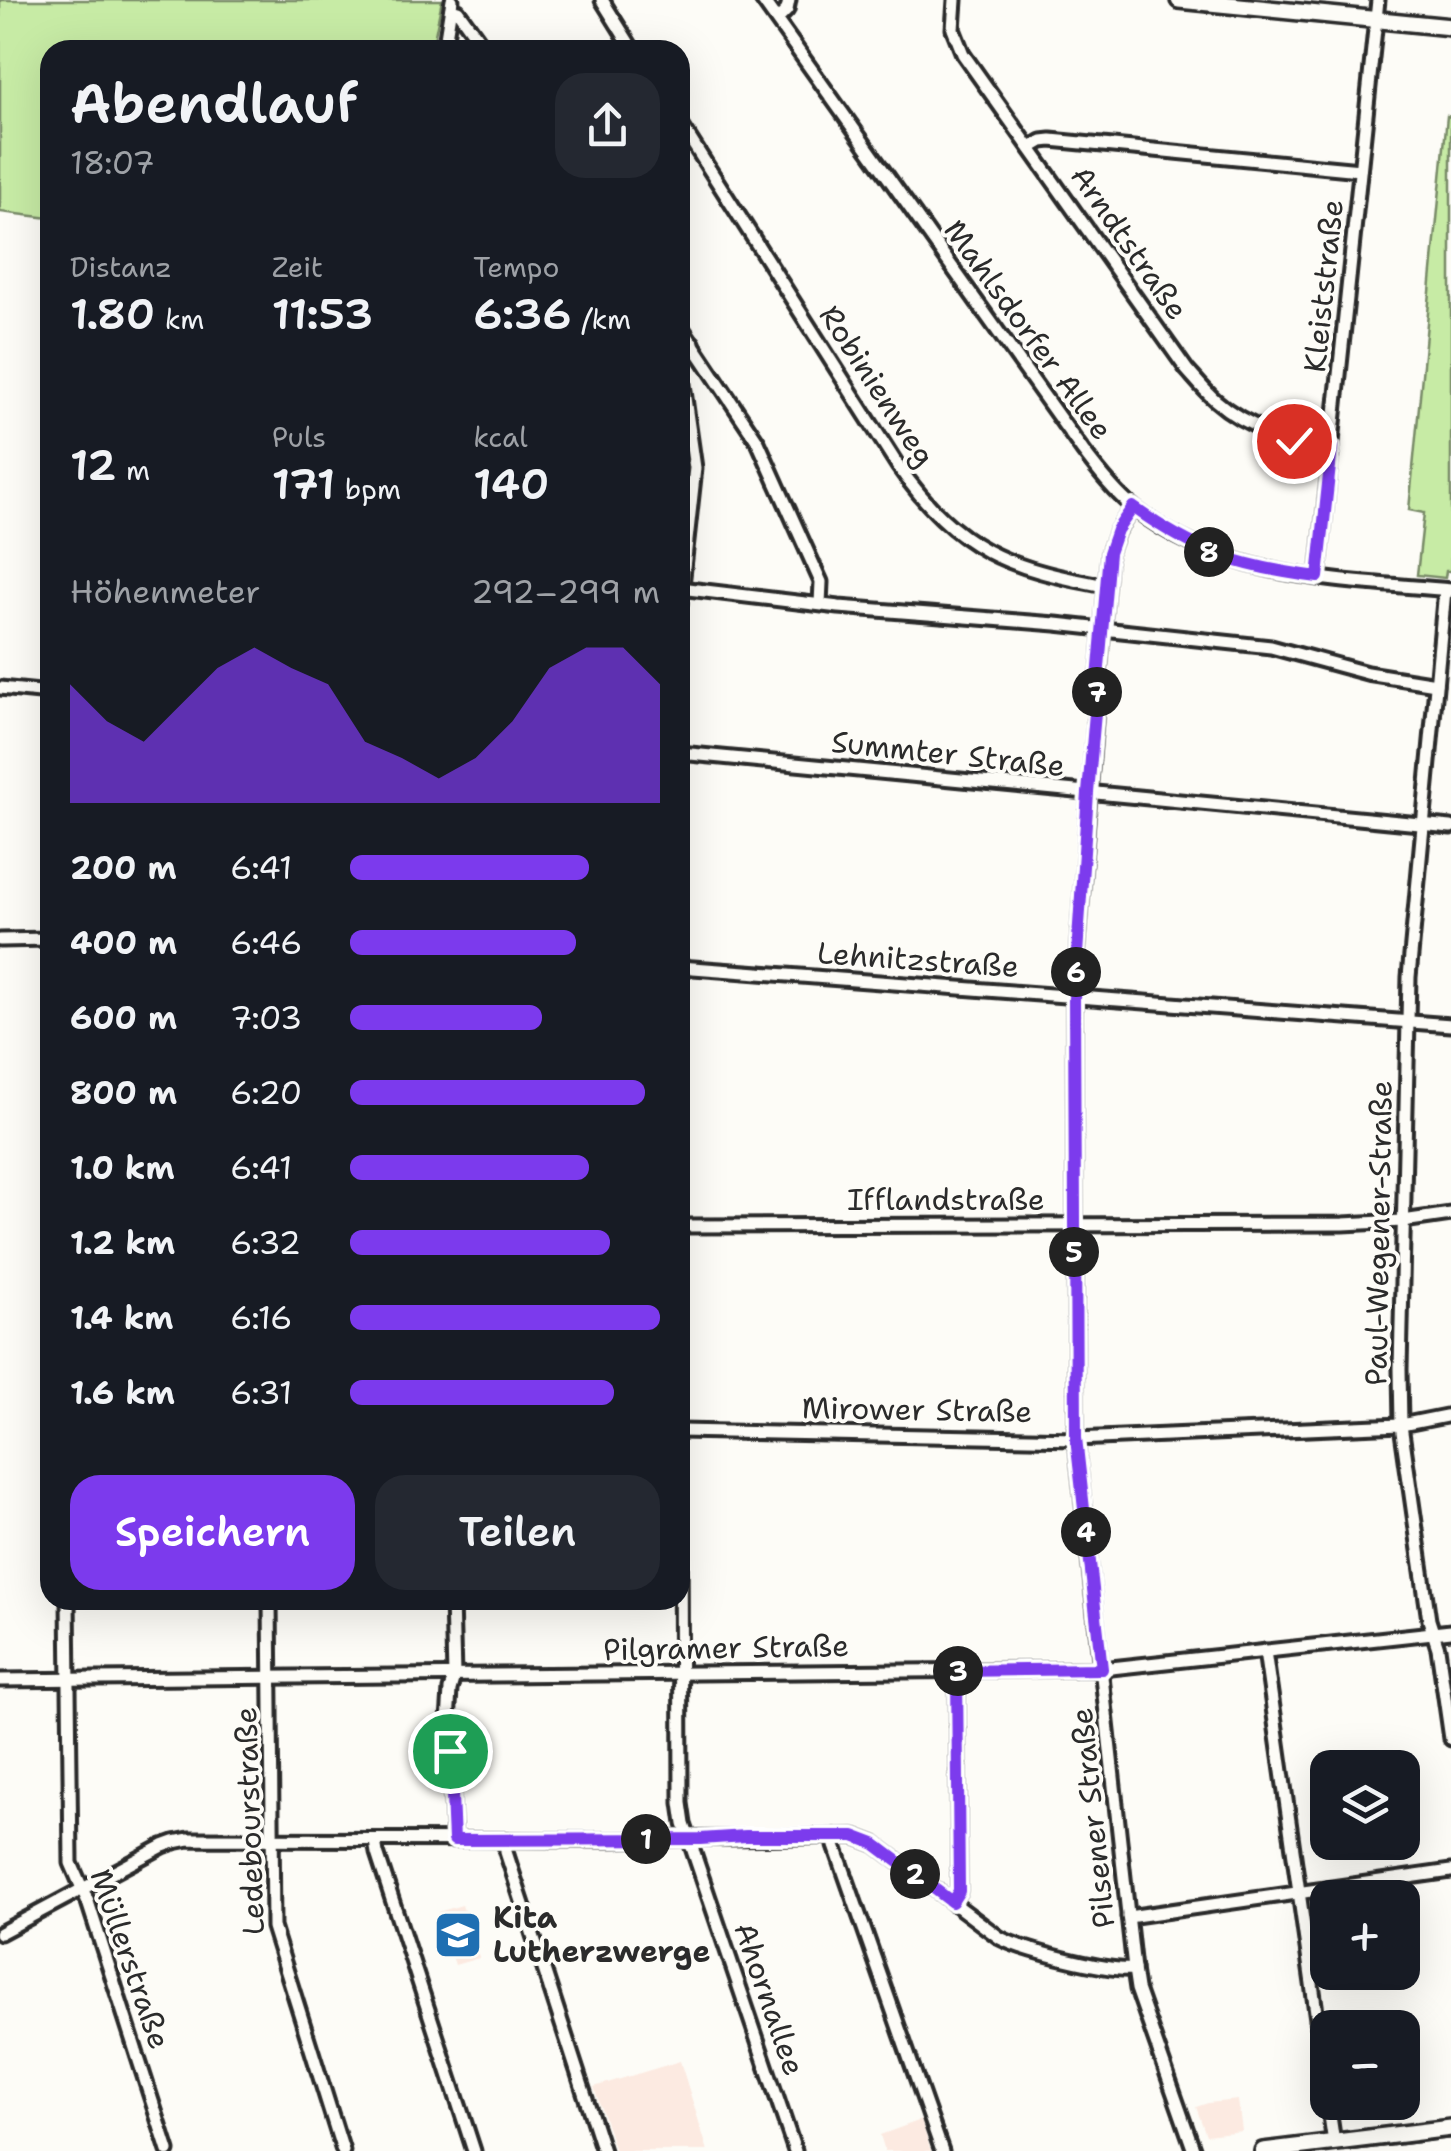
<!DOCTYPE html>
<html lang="de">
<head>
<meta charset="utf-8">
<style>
  :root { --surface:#171b24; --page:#242831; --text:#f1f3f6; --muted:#9ea1a6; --accent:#7c3aed }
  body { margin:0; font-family:"Shantell Sans",sans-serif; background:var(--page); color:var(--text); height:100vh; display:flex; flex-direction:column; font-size:38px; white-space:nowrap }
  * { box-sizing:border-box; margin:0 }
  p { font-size:32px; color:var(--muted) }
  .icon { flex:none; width:55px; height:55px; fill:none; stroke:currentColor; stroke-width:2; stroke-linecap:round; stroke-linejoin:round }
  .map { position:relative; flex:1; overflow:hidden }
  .details { position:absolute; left:40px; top:40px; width:650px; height:1570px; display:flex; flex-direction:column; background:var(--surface); border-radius:30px; box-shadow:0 10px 40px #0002 }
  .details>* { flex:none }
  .tools { position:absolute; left:1310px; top:1750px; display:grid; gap:20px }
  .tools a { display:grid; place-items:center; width:110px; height:110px; border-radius:20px; background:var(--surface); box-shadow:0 10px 40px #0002; font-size:50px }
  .pin { position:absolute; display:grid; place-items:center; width:85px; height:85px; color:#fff; margin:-42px; border:5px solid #fff; border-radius:50%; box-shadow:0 2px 10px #0007 }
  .km { position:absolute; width:50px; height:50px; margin:-25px; border-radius:50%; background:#222; color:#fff; font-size:28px; line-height:50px; text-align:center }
  .round { display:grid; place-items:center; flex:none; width:105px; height:105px; border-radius:30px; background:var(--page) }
  .overview { display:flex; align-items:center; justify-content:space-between; height:170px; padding:0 30px }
  h1 { font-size:55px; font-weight:600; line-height:75px }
  .metrics { display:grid; grid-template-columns:repeat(3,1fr); gap:15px; height:170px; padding:10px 30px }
  .metrics div { display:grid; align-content:center }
  .metrics b { font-size:42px; font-weight:600 }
  .metrics small { font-size:28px; font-weight:400 }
  .metrics p { font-size:28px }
  .chart { height:280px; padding:20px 30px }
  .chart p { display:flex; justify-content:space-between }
  .chart svg { width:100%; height:180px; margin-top:10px; fill:var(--accent); opacity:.7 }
  .action { display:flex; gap:20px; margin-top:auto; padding:20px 30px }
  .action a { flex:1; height:115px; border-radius:30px; background:var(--accent); color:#fff; font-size:40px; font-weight:600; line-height:115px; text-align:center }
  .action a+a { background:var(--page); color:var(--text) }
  ul { padding:0 30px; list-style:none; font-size:32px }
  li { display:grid; grid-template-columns:160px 120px 1fr; align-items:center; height:75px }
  li i { height:25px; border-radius:12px; background:var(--accent) }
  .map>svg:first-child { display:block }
</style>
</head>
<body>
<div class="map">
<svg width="1451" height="2151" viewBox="0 0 1451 2151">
  <rect width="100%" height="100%" fill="#fdfcf7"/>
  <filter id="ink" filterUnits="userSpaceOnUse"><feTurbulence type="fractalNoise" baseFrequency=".01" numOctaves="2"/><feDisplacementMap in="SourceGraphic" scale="20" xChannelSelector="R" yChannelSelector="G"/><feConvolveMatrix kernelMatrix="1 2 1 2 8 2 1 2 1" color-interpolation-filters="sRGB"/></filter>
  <g filter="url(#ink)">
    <g fill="#fceae1">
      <path d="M462 1905 479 1958 455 1965 438 1912Z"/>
      <path d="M680 2061 708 2151H615L594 2087Z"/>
      <path d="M1238 2100 1242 2131 1206 2135 1196 2107 1208 2103Z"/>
      <path d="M921 2120 931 2151H885L880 2135Z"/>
    </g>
    <g fill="#c7eba5" stroke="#798b68" stroke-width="2.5">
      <path d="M0 0H442L432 50H50V218L0 212Z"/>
      <path d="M1447 116 1451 117V571H1446L1445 578 1417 575 1424 513 1409 510Z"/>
    </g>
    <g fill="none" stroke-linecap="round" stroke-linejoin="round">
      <g stroke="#2b2b2b" stroke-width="19">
        <g id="street">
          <path d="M602 0 633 50"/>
          <path d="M762 0 1083 451C1098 471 1115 493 1134 508 1226 581 1340 580 1451 590"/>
          <path d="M955 0 953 29 963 54 1187 370C1196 380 1205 391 1215 400 1248 429 1289 440 1332 447"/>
          <path d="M451 9 458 11 486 50"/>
          <path d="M777 20 787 10 789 0"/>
          <path d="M444 50 452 0"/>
          <path d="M680 123 898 466C958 551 1007 568 1106 586"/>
          <path d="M1030 148 1042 141 1051 140 1360 170"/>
          <path d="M680 325 758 442 821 582 820 604"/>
          <path d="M1133 507 1117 531 1109 553 1089 793 1074 998 1076 1439 1134 1969 1137 1989 1194 2151"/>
          <path d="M1318 577 1378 0"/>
          <path d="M680 588 839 607 1056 624 1271 647 1367 673 1436 684"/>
          <path d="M1445 590 1409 977 1400 1369 1401 1425 1429 1620 1438 1648 1451 1739"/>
          <path d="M680 604 695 468 680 363 684 350 693 343"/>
          <path d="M0 688 50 693"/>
          <path d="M680 753 1451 827"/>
          <path d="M0 940 50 939"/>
          <path d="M680 967 1451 1025"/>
          <path d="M680 1226 1343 1224 1403 1221 1451 1214"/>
          <path d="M680 1431 1076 1439 1401 1425 1451 1415"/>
          <path d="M680 1506 681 1803 684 1824 795 2151"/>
          <path d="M68 1600 71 1863 88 1902 168 2151"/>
          <path d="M270 1600 273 1927 343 2151"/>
          <path d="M452 1600 454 1676 450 1690 448 1722 454 1839"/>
          <path d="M1265 1651 1328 2097"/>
          <path d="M0 1680 1102 1669 1451 1631"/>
          <path d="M835 1836V1846L942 2151"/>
          <path d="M506 1840V1852L603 2151"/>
          <path d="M375 1841 377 1853 474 2151"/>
          <path d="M952 1902 959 1891 957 1671"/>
          <path d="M1128 1917 1451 1871"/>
          <path d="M0 1933 163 1846 174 1842 189 1839 607 1840 854 1836 875 1844 1000 1938C1023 1950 1108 1972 1134 1969"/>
          <path d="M1328 2102 1334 2143"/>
        </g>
      </g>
      <g stroke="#2b2b2b" stroke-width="22">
        <g id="secondary">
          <path d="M1179 0 1451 27"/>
          <path d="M1263 2151 1451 2128"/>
        </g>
      </g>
      <use href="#street" stroke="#fdfcf7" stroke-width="11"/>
      <use href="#secondary" stroke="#fdfcf7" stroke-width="15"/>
      <path stroke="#2b2b2b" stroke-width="2.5" d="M1344 2151 1451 2138"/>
    </g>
  </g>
  <g fill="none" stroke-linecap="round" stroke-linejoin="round" filter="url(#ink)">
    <g stroke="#fff" stroke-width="20">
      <path id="route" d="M450 1751 454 1840 700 1839 746 1836H854L875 1844 952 1902 959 1891 957 1671 1102 1669 1076 1438 1074 998 1088 793 1109 553 1117 530 1133 507C1197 553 1240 567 1318 577L1332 447 1294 441"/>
    </g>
    <use href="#route" stroke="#7c3aed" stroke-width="12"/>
  </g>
  <defs>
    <g id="school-square" transform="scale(2.5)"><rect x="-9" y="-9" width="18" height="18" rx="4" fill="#1f6fb2" stroke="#fdfcf7"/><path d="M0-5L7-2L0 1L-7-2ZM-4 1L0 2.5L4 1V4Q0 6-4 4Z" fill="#fff"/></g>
  </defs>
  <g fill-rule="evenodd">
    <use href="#school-square" x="458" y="1935"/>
  </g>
  <g text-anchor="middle" stroke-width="8" stroke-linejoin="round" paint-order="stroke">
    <g font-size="30" fill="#2b2b2b" stroke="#fdfcf7">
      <text transform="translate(1129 243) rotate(55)" y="10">Arndtstraße</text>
      <text transform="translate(1324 286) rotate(-84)" y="10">Kleiststraße</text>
      <text transform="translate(1028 330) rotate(54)" y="10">Mahlsdorfer Allee</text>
      <text transform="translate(877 386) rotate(57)" y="10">Robinienweg</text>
      <text transform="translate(948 754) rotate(6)" y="10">Summter Straße</text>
      <text transform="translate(918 960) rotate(4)" y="10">Lehnitzstraße</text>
      <text x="946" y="1210">Ifflandstraße</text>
      <text transform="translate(1379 1233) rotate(-89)" y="10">Paul-Wegener-Straße</text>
      <text transform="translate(917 1410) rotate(1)" y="10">Mirower Straße</text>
      <text transform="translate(726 1648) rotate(-1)" y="10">Pilgramer Straße</text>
      <text transform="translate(1093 1818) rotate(-96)" y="10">Pilsener Straße</text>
      <text transform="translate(250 1821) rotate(-92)" y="10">Ledebourstraße</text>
      <text transform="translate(130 1959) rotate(71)" y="10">Müllerstraße</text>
      <text transform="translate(769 1999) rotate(71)" y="10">Ahornallee</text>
    </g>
    <g font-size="30" font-weight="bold" fill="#2b2b2b" stroke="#fdfcf7" text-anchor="start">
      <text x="493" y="1928">Kita<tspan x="493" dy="34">Lutherzwerge</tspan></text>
    </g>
  </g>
</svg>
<div class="tools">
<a><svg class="icon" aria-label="layers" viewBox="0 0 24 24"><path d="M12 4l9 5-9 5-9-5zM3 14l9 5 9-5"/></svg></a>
<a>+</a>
<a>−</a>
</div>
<div class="pin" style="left:450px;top:1751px;background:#1e9e55"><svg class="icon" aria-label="arrive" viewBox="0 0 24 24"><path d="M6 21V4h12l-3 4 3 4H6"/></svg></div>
<div class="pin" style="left:1294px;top:441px;background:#d93025"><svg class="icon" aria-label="check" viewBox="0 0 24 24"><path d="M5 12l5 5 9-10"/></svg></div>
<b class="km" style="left:646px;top:1839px">1</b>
<b class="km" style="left:915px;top:1874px">2</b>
<b class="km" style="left:958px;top:1671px">3</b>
<b class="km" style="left:1086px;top:1532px">4</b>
<b class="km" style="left:1074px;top:1252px">5</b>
<b class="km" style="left:1076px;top:972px">6</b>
<b class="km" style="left:1097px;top:692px">7</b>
<b class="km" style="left:1209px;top:552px">8</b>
<section class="details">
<div class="overview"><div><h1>Abendlauf</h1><p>18:07</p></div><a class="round"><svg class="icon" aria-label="share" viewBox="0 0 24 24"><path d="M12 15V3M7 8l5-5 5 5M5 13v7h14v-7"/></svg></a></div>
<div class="metrics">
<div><p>Distanz</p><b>1.80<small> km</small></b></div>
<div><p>Zeit</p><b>11:53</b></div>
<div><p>Tempo</p><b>6:36<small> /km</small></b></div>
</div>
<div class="metrics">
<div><b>12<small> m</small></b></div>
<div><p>Puls</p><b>171<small> bpm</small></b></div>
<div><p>kcal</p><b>140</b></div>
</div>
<div class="chart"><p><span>Höhenmeter</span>292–299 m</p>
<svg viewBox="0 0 160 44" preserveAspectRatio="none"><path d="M0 44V15L10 24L20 29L30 20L40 11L50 6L60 11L70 15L80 29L90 33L100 38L110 33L120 24L130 11L140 6L150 6L160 15V44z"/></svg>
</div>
<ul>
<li><b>200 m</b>6:41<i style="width:77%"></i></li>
<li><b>400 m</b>6:46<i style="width:73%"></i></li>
<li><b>600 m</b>7:03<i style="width:62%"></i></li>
<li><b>800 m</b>6:20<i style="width:95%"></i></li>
<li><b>1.0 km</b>6:41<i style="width:77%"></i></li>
<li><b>1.2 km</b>6:32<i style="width:84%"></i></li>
<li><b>1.4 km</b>6:16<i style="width:100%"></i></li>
<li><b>1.6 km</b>6:31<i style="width:85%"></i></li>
</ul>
<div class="action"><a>Speichern</a><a>Teilen</a></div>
</section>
</div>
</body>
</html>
